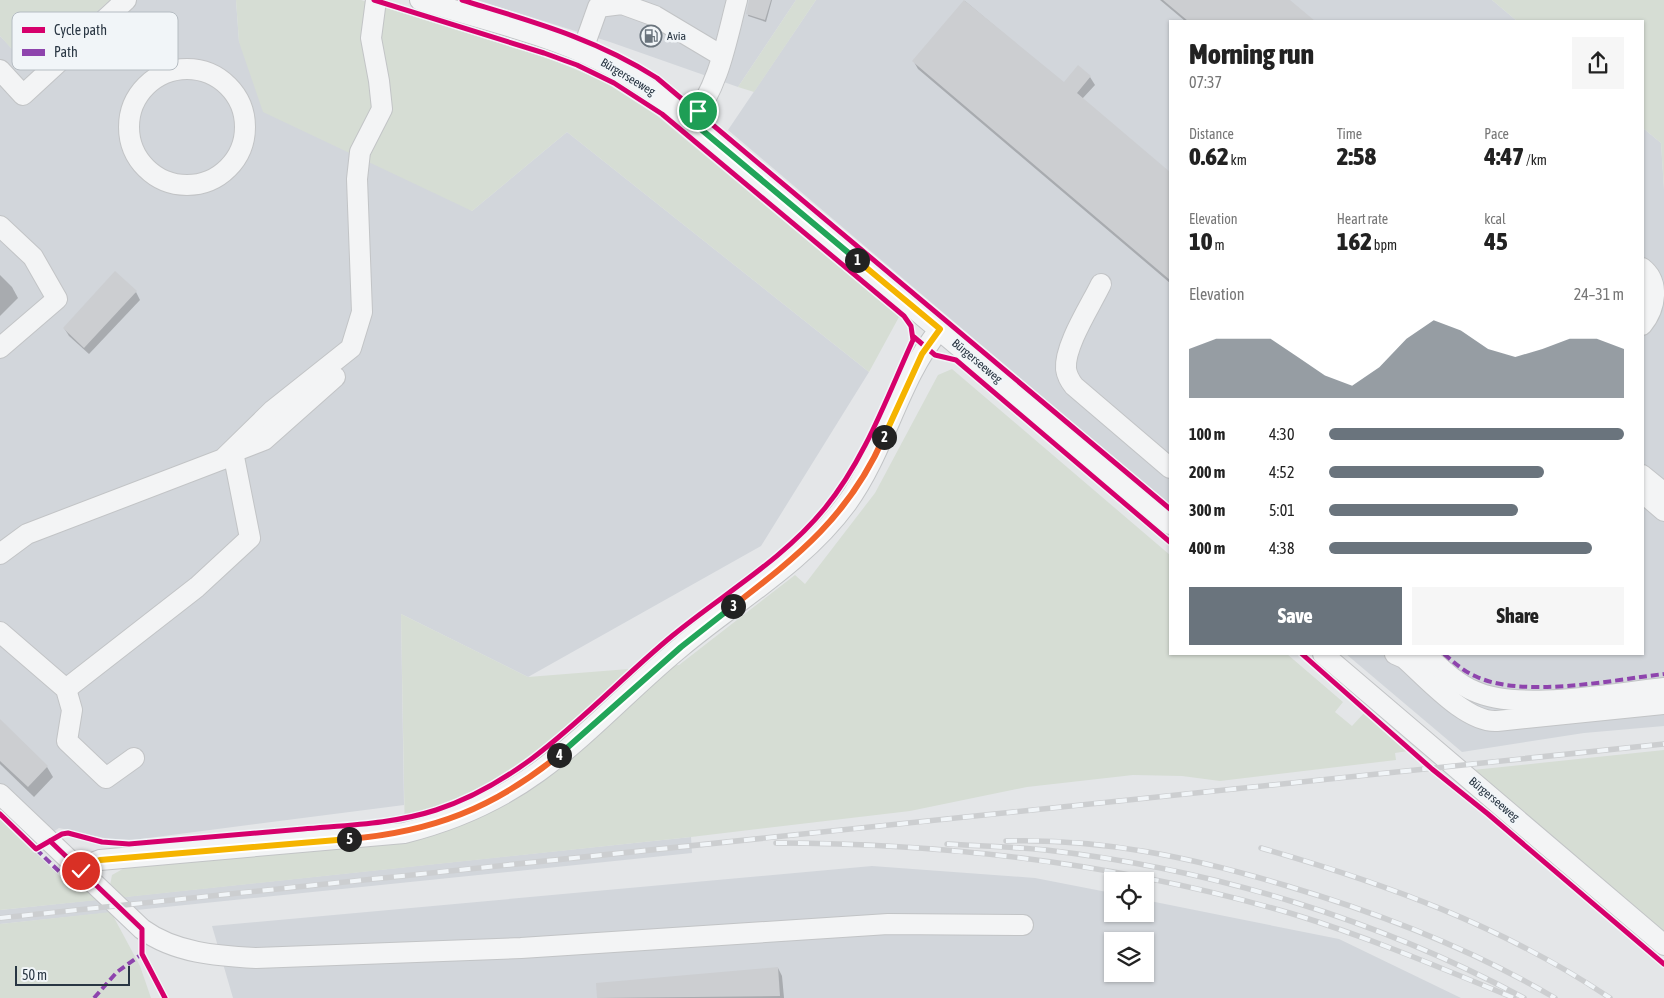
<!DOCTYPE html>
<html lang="en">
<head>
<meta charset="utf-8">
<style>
  :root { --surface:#fff; --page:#f6f6f6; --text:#222; --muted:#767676; --accent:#6a747d }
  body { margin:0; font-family:"Asap Condensed",sans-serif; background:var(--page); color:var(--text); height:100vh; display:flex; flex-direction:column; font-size:19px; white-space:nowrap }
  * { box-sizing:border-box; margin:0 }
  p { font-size:16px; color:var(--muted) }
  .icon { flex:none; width:28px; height:28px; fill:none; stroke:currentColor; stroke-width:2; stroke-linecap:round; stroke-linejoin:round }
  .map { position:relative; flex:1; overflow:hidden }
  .side { position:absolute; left:1169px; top:20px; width:475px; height:635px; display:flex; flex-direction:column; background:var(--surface); border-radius:0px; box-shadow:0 1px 4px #0004 }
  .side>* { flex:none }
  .buttons { position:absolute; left:1104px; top:872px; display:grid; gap:10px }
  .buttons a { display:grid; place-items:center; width:50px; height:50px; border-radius:0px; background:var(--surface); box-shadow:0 1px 4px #0004; font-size:25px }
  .scale { position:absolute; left:15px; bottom:12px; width:115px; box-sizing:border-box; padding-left:5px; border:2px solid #293643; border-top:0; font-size:14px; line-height:18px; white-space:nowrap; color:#293643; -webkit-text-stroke:4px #f1f5f8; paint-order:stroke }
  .pin { position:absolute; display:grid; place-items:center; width:42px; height:42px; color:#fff; margin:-21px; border:2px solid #fff; border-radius:50%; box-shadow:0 1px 5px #0007 }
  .km { position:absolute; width:25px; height:25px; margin:-12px; border-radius:50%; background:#222; color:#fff; font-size:14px; line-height:25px; text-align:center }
  .round { display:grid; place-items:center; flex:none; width:52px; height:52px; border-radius:0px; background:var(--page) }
  .overview { display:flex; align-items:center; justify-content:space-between; height:85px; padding:0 20px }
  h1 { font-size:28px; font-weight:800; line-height:38px }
  .figures { display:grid; grid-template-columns:repeat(3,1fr); gap:8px; height:85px; padding:5px 20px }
  .figures div { display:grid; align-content:center }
  .figures b { font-size:25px; font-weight:800 }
  .figures small { font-size:14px; font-weight:400 }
  .figures p { font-size:14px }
  .chart { height:140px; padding:10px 20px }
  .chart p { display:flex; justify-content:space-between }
  .chart svg { width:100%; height:90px; margin-top:5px; fill:var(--accent); opacity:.7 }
  .cta { display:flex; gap:10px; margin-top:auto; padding:10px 20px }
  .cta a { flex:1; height:58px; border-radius:0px; background:var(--accent); color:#fff; font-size:20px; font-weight:800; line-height:58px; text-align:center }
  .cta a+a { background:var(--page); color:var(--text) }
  ul { padding:0 20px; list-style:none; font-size:16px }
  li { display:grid; grid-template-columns:80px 60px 1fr; align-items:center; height:38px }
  li i { height:12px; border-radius:6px; background:var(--accent) }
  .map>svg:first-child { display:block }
</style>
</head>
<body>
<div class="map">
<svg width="1664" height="998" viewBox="0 0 1664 998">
  <rect width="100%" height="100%" fill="#e4e6e8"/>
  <g fill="#d2d6db" fill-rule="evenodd">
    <path d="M110 0H236L239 42 472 211 567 132 869 372 761 546 528 677 401 614 404 805 133 840 109 839 59 828 53 832 0 784V36L31 69Z"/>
    <path d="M477 0H796L738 87 610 42Z"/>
    <path d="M816 0H1492L1517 21H1170V505L728 130Z"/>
    <path d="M1643 128 1661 143 1664 189V726L1584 733 1462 752 1346 654H1642Z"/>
    <path d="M691 837 692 853 0 924V910Z"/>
    <path d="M872 866 1035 878 1112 893V914H1145V900L1339 939 1461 998H233L212 926ZM1112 941H1145V974H1112Z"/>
  </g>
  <g fill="#d6ddd4">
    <path d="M0 0H110L31 70 0 36Z"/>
    <path d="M236 0H361L553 60 603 81 656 115 899 317 869 372 567 132 472 211 263 112 239 42Z"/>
    <path d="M796 0H816L754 92 738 87Z"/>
    <path d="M1492 0H1664V189L1661 143 1643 128 1642 21H1517Z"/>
    <path d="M952 369 1170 555V654H1287L1343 702 1335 712 1352 726 1364 713 1408 751 1395 753 1396 760 1220 781 1182 776 1133 775 1027 787 910 811 691 837 117 898 110 885 112 875 128 866 383 845 405 841 401 614 528 677 679 665 795 575 805 584 875 493 938 375Z"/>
    <path d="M1664 750V933L1473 770Z"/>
    <path d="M0 819 68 884 81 883 98 900 0 910Z"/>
    <path d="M111 912 140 966 151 998H0V924Z"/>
  </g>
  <g fill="#0003">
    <path d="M751 0H772L766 22 748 16Z"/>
    <path d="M1160 0H1288L1313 21H1185Z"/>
    <path d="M965 1 1064 84 1090 77 1095 85 1082 99 1170 174V283L918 69 914 62Z"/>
    <path d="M0 275 12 287 18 298 0 316Z"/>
    <path d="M136 292 140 300 89 354 69 336 64 328Z"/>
    <path d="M0 721 47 767 53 777 34 797 0 764Z"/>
    <path d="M778 968 782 976 784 998H598L597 985Z"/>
  </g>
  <g fill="#ccced1">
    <path d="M749 0H771L765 20 746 14Z"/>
    <path d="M964 0 1064 82 1078 65 1091 76 1077 93 1170 172V280L912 61Z"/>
    <path d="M1163 0H1290L1315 21H1188Z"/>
    <path d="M115 271 137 291 84 348 63 328Z"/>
    <path d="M0 719 48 766 28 787 0 761Z"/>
    <path d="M778 967 780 996 597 998 596 983Z"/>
  </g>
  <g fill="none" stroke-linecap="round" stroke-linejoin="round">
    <g stroke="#c2c4c6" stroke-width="22">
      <g id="minor">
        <path d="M420 0C480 19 545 33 601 61 634 77 663 98 691 121L1170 524"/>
        <path d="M582 52 598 7 622 4 655 16 722 56"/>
        <circle cx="187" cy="127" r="58"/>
        <path d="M0 70 23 95 126 0"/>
        <path d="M691 121C719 86 726 42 737 0"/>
        <path d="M0 226 33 257 57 299 0 348"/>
        <path d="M1642 268C1660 282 1656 308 1642 325"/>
        <path d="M1101 284C1091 305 1064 346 1066 369 1067 376 1070 381 1074 386L1170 468"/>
        <path d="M1642 475 1664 493"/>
        <path d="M1642 492 1664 511"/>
        <path d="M0 554 27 534 223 459 273 410 351 348 362 312 357 179 360 152 382 109 379 81 371 38 376 0"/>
        <path d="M0 632 66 689 72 710 67 741 106 778 134 758"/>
        <path d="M1323 654 1664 945"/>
        <path d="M1395 654 1404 658C1427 678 1466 723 1497 721L1664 704"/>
        <path d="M1425 654C1440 667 1455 683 1474 691 1518 712 1614 693 1664 688"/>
        <path d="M66 689 197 587 250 538 233 452 264 440 335 377"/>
        <path d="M0 794 142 929C175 953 217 956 256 958L521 948 888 924 1023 925"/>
        <path d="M81 871 92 863 100 860 404 833C452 821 498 801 538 772 589 735 632 687 681 647 737 600 803 563 847 503 886 449 898 380 940 329"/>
      </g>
    </g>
    <use href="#minor" stroke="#f3f4f5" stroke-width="20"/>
    <g stroke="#ccced0" stroke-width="5.5">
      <g id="rail">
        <path d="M1006 841C1101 838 1194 858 1284 885 1379 913 1470 948 1555 998"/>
        <path d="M776 843C950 843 1126 865 1293 914 1368 937 1441 968 1514 998"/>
        <path d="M947 844C980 846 1013 847 1046 850 1212 869 1377 919 1524 998"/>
        <path d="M1261 848C1384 883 1503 926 1610 998"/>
        <path d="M0 918 1664 744"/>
      </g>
    </g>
    <use href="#rail" stroke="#f1f5f8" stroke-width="4" stroke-dasharray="11" stroke-linecap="butt"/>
    <g stroke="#8e44ad" stroke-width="4" stroke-dasharray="8 4" stroke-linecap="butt">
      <path d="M1444 654C1454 662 1463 671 1475 676 1522 699 1612 680 1664 674"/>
      <path d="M36 849 67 879H77L84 873"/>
      <path d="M94 998 117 972 142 954"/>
    </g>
    <g stroke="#f1f5f8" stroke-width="8">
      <g id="cycleway">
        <path d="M462 0C530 21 595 38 657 78L1170 509"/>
        <path d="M914 337 935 355 956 360 1170 542"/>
        <path d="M1302 654 1432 769 1488 814 1664 964"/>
        <path d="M0 814 36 849 62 834 68 833 102 842 129 844C187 839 245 834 303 829 348 825 393 824 436 810 532 779 597 698 672 636 723 594 783 560 825 508 865 459 887 397 913 340L911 326 904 316 662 114 614 83 577 65 544 53 374 0"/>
        <path d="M50 841 142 929V954L165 998"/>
      </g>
    </g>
    <use href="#cycleway" stroke="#d6006c" stroke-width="5"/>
  </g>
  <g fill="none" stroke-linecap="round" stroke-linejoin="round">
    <g stroke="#fff" stroke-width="10">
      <path id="split-1" d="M698 111 690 120 857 260"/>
    </g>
    <g stroke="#fff" stroke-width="10">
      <path id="split-2" d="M857 260 940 329 922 354 884 437"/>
    </g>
    <g stroke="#fff" stroke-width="10">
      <path id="split-3" d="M733 606C799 555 849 516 884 437"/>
    </g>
    <g stroke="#fff" stroke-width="10">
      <path id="split-4" d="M559 755 681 647 733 606"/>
    </g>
    <g stroke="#fff" stroke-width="10">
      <path id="split-5" d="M349 839C432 832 494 808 559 755"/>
    </g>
    <g stroke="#fff" stroke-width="10">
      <path id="split-6" d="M81 871 92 863 100 860 349 839"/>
    </g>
    <use href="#split-1" stroke="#22a559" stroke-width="6"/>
    <use href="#split-2" stroke="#f5b400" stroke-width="6"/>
    <use href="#split-3" stroke="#f0652b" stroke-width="6"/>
    <use href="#split-4" stroke="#22a559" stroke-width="6"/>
    <use href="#split-5" stroke="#f0652b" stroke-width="6"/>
    <use href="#split-6" stroke="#f5b400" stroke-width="6"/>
  </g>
  <defs>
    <g id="fuel-ring" transform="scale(1.125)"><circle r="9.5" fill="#f1f5f8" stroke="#6a747d" stroke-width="1.5"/><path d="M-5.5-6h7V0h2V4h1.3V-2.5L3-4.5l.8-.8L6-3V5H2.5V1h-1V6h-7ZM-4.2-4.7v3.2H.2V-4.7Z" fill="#6a747d"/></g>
  </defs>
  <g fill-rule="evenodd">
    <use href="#fuel-ring" x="651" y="36"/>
  </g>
  <g text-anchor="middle" stroke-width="5" stroke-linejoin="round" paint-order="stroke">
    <g font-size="12" fill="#293643" stroke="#f1f5f8" text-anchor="start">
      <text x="667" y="40">Avia</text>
    </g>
    <g font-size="12" fill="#293643" stroke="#f1f5f8">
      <text transform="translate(628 77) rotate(31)" y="4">Bürgerseeweg</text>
      <text transform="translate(977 361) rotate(40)" y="4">Bürgerseeweg</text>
      <text transform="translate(1494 799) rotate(40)" y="4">Bürgerseeweg</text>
    </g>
  </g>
  <rect x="12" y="12" width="166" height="58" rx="8" fill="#f1f5f8" stroke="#b5bcc2" stroke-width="1"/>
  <rect x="22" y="27" width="23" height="6" fill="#d6006c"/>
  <rect x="22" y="49" width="23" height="7" fill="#8e44ad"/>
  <g font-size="14" fill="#293643">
    <text x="54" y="35">Cycle path</text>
    <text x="54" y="57">Path</text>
  </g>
</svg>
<div class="buttons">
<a><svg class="icon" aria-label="locate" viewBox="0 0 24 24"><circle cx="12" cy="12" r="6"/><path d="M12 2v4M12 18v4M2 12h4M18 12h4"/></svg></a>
<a><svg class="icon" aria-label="layers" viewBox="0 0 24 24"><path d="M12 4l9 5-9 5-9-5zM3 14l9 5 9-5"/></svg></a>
</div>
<div class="scale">50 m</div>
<div class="pin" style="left:698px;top:111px;background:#1e9e55"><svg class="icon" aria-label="arrive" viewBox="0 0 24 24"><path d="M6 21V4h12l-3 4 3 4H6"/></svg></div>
<div class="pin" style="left:81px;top:871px;background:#d93025"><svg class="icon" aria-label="check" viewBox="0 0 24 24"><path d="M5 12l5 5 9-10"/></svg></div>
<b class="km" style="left:857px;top:260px">1</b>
<b class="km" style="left:884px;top:437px">2</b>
<b class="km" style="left:733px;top:606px">3</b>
<b class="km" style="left:559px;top:755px">4</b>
<b class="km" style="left:349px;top:839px">5</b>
<section class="side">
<div class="overview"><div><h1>Morning run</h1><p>07:37</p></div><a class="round"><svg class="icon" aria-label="share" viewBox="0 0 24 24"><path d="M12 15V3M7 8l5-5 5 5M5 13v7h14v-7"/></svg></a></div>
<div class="figures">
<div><p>Distance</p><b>0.62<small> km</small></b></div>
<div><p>Time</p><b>2:58</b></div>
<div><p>Pace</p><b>4:47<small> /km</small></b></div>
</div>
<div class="figures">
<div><p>Elevation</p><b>10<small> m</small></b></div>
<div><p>Heart rate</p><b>162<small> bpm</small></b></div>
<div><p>kcal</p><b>45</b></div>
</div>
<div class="chart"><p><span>Elevation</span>24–31 m</p>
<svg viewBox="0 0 160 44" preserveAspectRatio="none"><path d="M0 44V20L10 15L20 15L30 15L40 24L50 33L60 38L70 29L80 15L90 6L100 11L110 20L120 24L130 20L140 15L150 15L160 20V44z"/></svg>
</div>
<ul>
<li><b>100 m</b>4:30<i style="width:100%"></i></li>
<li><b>200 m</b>4:52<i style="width:73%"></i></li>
<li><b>300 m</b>5:01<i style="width:64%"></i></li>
<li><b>400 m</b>4:38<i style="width:89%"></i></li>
</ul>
<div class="cta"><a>Save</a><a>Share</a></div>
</section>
</div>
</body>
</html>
